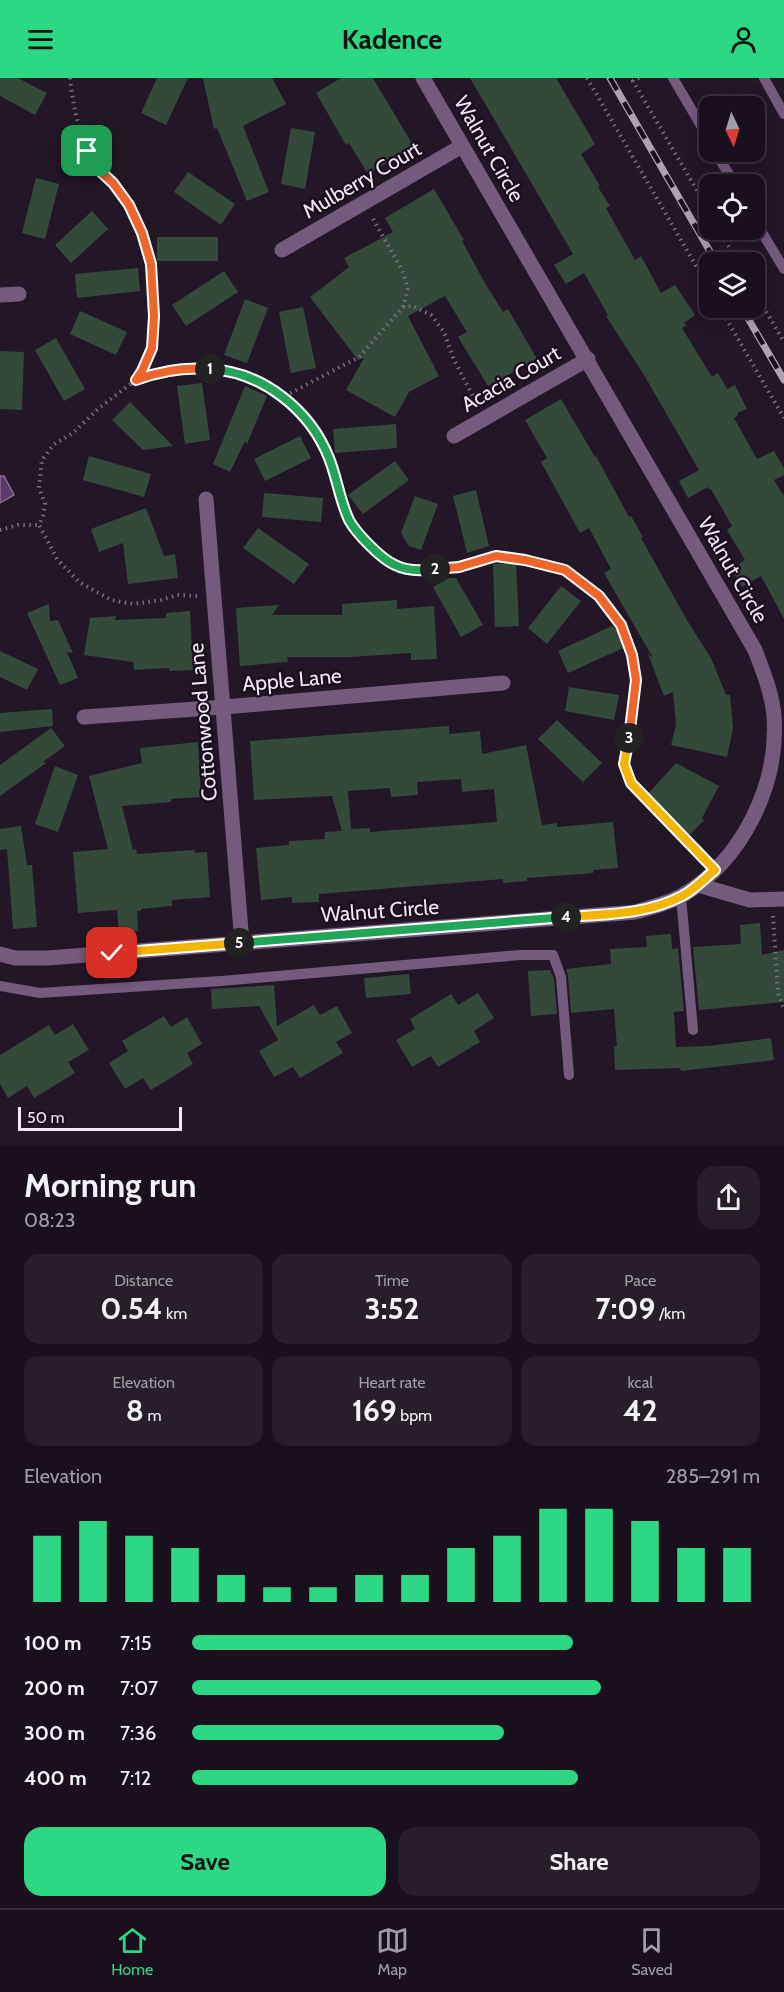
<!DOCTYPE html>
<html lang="en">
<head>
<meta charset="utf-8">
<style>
  :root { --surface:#1a101d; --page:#271e2a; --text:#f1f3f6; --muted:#9f9da4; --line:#38303b; --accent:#2dd884 }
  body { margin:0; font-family:Cabin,sans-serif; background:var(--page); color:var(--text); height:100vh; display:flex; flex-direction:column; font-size:22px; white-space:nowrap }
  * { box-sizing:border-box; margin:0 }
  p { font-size:20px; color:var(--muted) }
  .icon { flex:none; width:33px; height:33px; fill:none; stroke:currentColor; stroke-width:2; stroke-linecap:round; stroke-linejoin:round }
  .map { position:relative; height:1068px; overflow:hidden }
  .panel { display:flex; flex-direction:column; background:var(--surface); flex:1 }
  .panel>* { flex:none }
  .needle { width:39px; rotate:176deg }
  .buttons { position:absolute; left:699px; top:18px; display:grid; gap:12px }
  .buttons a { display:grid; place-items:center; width:66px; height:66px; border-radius:12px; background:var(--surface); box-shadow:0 3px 15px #0003,0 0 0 2px var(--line); font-size:30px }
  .scale { position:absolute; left:18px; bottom:15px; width:164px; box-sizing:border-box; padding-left:6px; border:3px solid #f2e8f5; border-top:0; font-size:16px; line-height:21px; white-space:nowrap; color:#f2e8f5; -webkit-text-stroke:4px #190d1e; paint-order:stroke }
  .pin { position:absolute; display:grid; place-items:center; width:51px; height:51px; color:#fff; margin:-26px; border-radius:12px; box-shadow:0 3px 9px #0006 }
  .km { position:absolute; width:30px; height:30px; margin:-15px; border-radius:50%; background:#222; color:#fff; font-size:16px; line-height:30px; text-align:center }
  .round { display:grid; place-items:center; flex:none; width:63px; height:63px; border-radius:18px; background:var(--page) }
  .head { display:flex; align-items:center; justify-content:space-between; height:102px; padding:0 24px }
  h1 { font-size:33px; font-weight:800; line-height:45px }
  .metrics { display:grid; grid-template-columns:repeat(3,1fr); gap:9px; height:102px; padding:6px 24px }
  .metrics div { display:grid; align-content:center; border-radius:15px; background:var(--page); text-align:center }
  .metrics b { font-size:30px; font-weight:800 }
  .metrics small { font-size:16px; font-weight:400 }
  .metrics p { font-size:16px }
  .chart { height:168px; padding:12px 24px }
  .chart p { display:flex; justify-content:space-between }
  .chart svg { width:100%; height:108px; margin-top:6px; stroke:var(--accent); stroke-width:6 }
  .button { display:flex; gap:12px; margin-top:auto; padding:12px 24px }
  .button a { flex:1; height:69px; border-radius:18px; background:var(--accent); color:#111; font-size:24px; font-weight:800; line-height:69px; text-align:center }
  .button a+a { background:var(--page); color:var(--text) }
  ul { padding:0 24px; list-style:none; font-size:20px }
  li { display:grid; grid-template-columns:96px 72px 1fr; align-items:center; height:45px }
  li i { height:15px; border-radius:8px; background:var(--accent) }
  header { display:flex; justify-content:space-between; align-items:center; height:78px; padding:0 24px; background:var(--accent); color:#111; font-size:27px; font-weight:800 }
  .menu { display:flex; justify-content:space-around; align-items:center; height:84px; border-top:2px solid var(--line); background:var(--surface); font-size:16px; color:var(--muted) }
  .menu a { display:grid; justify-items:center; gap:3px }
  .menu .active { color:var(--accent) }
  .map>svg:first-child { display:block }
</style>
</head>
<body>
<header><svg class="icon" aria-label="menu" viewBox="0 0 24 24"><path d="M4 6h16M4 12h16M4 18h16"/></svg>Kadence<svg class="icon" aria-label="person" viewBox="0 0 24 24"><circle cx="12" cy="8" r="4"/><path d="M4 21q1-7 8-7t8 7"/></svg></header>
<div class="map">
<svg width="784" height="1068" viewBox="0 0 784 1068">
  <rect width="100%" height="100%" fill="#231627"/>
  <path fill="#5b3a66" stroke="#886e91" stroke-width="1.5" d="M0 398H4L14 417 0 425Z"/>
  <g fill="#334a3b" fill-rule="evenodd">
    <path d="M0 0H18L47 15 35 37 0 18Z"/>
    <path d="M157 0H188L166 47 141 35Z"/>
    <path d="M203 0H272L286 26 243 48 269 114 247 123 217 50 214 51Z"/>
    <path d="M341 0H373L414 69 368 96 349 65 346 67 316 15Z"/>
    <path d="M470 0H556L595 66 581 76 600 108 598 109 610 128 606 130 635 182 641 178 661 215 675 207 695 237 684 245 686 248 682 250 712 299 718 295 727 311 735 307 747 331 737 335 738 337 734 340 757 381 774 373 784 390V397L774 402 784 418V541L761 498 742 509 731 491 745 482 727 452 732 448 711 411 710 412 708 409 688 420 679 403 699 392 644 297 606 238 608 237 584 195 566 206 554 187 573 176Z"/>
    <path d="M291 50 315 54 305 111 281 106Z"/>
    <path d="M188 94 235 126 221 147 174 114Z"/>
    <path d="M36 100 59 106 45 161 22 155Z"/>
    <path d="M434 111 464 162 462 163 486 207 503 234 508 231 537 281 488 308 458 259 467 254 445 218 408 238 439 298 409 314 395 339 346 312 364 280 358 282 310 219 349 189 344 180 393 154 385 140Z"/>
    <path d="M92 133 108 151 71 185 55 167Z"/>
    <rect x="157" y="159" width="61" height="24"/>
    <path d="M138 190 140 213 77 220 75 196Z"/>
    <path d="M224 193 238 214 186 248 172 227Z"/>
    <path d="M245 221 268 230 247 285 224 277Z"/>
    <path d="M303 229 316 290 291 295 279 234Z"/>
    <path d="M80 233 127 254 116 277 70 256Z"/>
    <path d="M56 260 85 311 64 323 35 272Z"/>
    <path d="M0 273 24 274 22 332 0 331Z"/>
    <path d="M202 305 210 362 185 366 177 308Z"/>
    <path d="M245 308 267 318 247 366 245 363 230 394 213 386Z"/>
    <path d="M561 321 595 379 596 378 629 439 631 438 643 459 641 460 688 544 711 580 726 617H730L733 650 727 679 671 667 676 647 673 614 664 618 648 576 653 580 604 495 611 491 589 450 580 455 541 384 547 380 525 342Z"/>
    <path d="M130 324 173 368 143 372 112 342Z"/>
    <path d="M396 346 397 370 335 375 333 351Z"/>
    <path d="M300 358 311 380 265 403 254 381Z"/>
    <path d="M89 378 151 396 144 419 83 402Z"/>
    <path d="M395 383 409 402 363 436 348 417Z"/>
    <path d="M476 412 489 468 467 475 453 418Z"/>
    <path d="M264 415 323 420 321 444 262 439Z"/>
    <path d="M415 418 438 426 421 472 409 468 401 455Z"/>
    <path d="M146 430 164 478 175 476 178 500 128 506 123 465 99 474 91 451Z"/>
    <path d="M258 450 309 486 294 506 243 470Z"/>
    <path d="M516 485 519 548 495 549 493 486Z"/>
    <path d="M449 500H456L483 547 461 559 433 509Z"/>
    <path d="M561 508 581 523 547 566 528 550Z"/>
    <path d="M397 522V531L434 528 437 581 411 582V575L351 579H287L288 584 240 588 236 530 279 527 272 537H342V526Z"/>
    <path d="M49 526 50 543 58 542 73 575 67 574 78 600 60 607 27 535Z"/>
    <path d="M190 533 193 592 169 593V590L134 592 133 584 84 577 90 540 116 538 115 542 166 540V535Z"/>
    <path d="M612 548 634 565 568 595 558 573Z"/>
    <path d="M0 573 38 591 27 612 0 599Z"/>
    <path d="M569 609 619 617 614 642 565 633Z"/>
    <path d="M52 631 53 648 0 654V635Z"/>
    <path d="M557 642 602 685 583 704 538 661Z"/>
    <path d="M449 648V656L480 653 482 676 526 667 542 747 557 745V749L613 744 618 790 593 792V795L527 800V803L503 805V801L319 816V824L292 825V819L261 822 256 770 289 767V763L325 761V754L342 753 332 718 254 722 250 663ZM461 701 462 714 494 711 497 744 370 754V750L351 751 348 713 390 710 391 719 418 717 417 704Z"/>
    <path d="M51 650 65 668 43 684 46 685 0 718V687Z"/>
    <path d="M198 664 201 719 171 721V724L122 728 133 772 136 771 137 776 194 772 195 775 207 774 210 819 172 822V828L141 831V833H137L138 853 119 854 117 832 78 835 73 774 108 771 89 698 142 685 140 670Z"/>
    <path d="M676 685 719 708 702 740 704 742 690 757 647 717Z"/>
    <path d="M55 688 78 697 58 754 35 746Z"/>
    <path d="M21 748 27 787H32L37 849 13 851 7 771 0 772V751Z"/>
    <path d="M760 845 762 877 784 872V924L699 932 693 869 741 866 740 847Z"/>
    <path d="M671 856 672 871 678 870 684 933 674 934 676 969 709 968 771 960 774 982 681 993 680 990 615 992 614 968H617L614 931 571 935 568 898 566 891 611 886 610 871 647 869 646 858Z"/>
    <path d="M550 892 554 901 557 936 531 938 528 893Z"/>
    <path d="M409 896 411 916 366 920 364 900Z"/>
    <path d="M274 907 277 948 314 927 320 937 337 928 352 955 336 964 343 975 300 1000 293 989 274 999 259 973 278 962 259 928 212 931 211 911Z"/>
    <path d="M478 915 494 940 474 953 480 964 438 989 431 978 412 989 396 962 415 951 410 941 451 916 458 927Z"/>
    <path d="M164 938 171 949 187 939 202 966 187 975 193 986 151 1012 143 1000 125 1011 109 985 128 973 122 963Z"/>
    <path d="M73 946 89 972 68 984 75 995 34 1020 27 1008 8 1020 0 1006V977L49 947 55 957Z"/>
  </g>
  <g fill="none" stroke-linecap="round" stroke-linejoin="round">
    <g stroke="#7b6f7e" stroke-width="4" stroke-dasharray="1.5 4.5" stroke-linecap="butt">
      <path d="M70 0C73 25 77 48 87 71 95 93 116 106 128 126 154 170 167 258 136 302"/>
      <path d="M587 0 710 212"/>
      <path d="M639 0 633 3 710 135"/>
      <path d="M373 141 402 192 408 210 403 229"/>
      <path d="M719 152 738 184"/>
      <path d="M754 213 784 264"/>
      <path d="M720 230 784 340"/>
      <path d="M285 318 359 279 403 229 413 228 431 237 444 254 454 282 477 326"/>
      <path d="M0 452 18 447H39"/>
      <path d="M197 518 177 517 161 522 133 526 111 522 79 504 57 481 39 447 43 438 45 425 39 410 42 382 53 367 73 355 99 330 136 302 148 298 188 289 220 291 257 303 285 318 312 348 329 380 349 443 369 467 394 487 419 493 459 489 496 478 525 482 565 492 599 518 621 547 632 577 636 602 624 686 631 705 704 781"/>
      <path d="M773 838 778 915 784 931"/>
    </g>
    <g stroke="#745a7d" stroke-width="10">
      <path d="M673 0 710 63"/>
      <path d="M764 0 784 36"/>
      <path d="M715 74 735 106"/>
      <path d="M754 141 784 191"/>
      <path d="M681 819 693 952"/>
      <path d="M0 908 40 915 221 903 520 877H553L561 899 569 997"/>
    </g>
    <g stroke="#745a7d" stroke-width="15">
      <path d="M282 172 462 68"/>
      <path d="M0 217 19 216"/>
      <path d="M454 358 588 281"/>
      <path d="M206 421 242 865"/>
      <path d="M84 639 224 629 503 605"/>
      <path d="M698 807 750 822 784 821"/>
      <path d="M0 876 15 880H48L636 834C651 829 670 825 683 817 743 781 779 706 774 638 772 615 763 593 755 572L423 0"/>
    </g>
    <g stroke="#ada2b0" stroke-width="7">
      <g id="rail">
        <path d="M610 0 716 184"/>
        <path d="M742 230 784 302"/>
      </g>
    </g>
    <use href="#rail" stroke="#190d1e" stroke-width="4.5" stroke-dasharray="14" stroke-linecap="butt"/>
  </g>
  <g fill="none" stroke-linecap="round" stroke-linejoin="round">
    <g stroke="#fff" stroke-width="12">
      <path id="split-1" d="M87 73 99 92 113 105 129 127 142 155 151 186 154 238 152 270 142 293 136 302C160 293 185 289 210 291"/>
    </g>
    <g stroke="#fff" stroke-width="12">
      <path id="split-2" d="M210 291C263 294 310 332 329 380 337 400 340 423 349 442 356 455 381 481 395 487 407 493 422 493 435 491"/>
    </g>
    <g stroke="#fff" stroke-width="12">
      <path id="split-3" d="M435 491 459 489 496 478 525 482 565 492 599 518 621 547 632 577 636 602 629 660"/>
    </g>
    <g stroke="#fff" stroke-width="12">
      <path id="split-4" d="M566 839C605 836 646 837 682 818 694 812 704 801 715 792L631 705 624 686 629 660"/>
    </g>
    <g stroke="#fff" stroke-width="12">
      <path id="split-5" d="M239 865 566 839"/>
    </g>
    <g stroke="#fff" stroke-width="12">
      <path id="split-6" d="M112 875 239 865"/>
    </g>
    <use href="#split-1" stroke="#f0652b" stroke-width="8"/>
    <use href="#split-2" stroke="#22a559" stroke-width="8"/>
    <use href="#split-3" stroke="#f0652b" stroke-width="8"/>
    <use href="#split-4" stroke="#f5b400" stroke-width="8"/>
    <use href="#split-5" stroke="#22a559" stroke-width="8"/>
    <use href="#split-6" stroke="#f5b400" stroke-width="8"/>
  </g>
  <g text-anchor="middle" stroke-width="4.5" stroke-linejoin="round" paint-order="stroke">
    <g font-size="21" fill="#f2e8f5" stroke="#190d1e">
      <text transform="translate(489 71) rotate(60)" y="7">Walnut Circle</text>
      <text transform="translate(362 102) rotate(-30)" y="7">Mulberry Court</text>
      <text transform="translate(511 301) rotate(-30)" y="7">Acacia Court</text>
      <text transform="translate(733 492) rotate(60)" y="7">Walnut Circle</text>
      <text transform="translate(292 602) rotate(-5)" y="7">Apple Lane</text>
      <text transform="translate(203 644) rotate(-95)" y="7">Cottonwood Lane</text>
      <text transform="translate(380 833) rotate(-4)" y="7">Walnut Circle</text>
    </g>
  </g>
</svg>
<div class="buttons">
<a><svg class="needle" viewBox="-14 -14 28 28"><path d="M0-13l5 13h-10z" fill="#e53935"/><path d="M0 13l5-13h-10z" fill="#9f9da4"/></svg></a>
<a><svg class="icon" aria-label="locate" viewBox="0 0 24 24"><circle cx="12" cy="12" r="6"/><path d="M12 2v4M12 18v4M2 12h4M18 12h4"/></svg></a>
<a><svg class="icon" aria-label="layers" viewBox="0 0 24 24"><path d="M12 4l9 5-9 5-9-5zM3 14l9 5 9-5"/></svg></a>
</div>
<div class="scale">50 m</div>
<div class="pin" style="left:87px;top:73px;background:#1e9e55"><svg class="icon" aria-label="arrive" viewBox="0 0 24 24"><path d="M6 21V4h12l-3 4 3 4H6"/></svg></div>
<div class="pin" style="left:112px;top:875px;background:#d93025"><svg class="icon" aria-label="check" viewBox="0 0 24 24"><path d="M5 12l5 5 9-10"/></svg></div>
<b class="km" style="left:210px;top:291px">1</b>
<b class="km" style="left:435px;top:491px">2</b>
<b class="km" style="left:629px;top:660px">3</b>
<b class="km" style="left:566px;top:839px">4</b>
<b class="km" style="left:239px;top:865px">5</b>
</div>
<section class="panel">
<div class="head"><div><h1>Morning run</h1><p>08:23</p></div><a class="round"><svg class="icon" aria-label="share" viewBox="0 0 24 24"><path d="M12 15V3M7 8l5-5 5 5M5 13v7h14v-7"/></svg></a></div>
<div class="metrics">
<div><p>Distance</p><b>0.54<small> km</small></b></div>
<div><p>Time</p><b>3:52</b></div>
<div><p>Pace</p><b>7:09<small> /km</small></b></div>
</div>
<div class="metrics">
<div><p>Elevation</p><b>8<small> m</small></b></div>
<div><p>Heart rate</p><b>169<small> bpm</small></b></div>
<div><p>kcal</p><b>42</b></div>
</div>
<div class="chart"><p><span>Elevation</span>285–291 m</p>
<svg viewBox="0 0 160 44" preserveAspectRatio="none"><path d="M5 44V17M15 44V11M25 44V17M35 44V22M45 44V33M55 44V38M65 44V38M75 44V33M85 44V33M95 44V22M105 44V17M115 44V6M125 44V6M135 44V11M145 44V22M155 44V22"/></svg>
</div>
<ul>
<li><b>100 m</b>7:15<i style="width:67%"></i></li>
<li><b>200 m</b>7:07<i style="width:72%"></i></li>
<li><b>300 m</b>7:36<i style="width:55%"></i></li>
<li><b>400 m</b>7:12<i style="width:68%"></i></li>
</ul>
<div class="button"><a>Save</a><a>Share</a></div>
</section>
<nav class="menu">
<a class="active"><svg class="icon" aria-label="home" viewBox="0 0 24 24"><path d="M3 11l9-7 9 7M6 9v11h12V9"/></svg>Home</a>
<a><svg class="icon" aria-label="map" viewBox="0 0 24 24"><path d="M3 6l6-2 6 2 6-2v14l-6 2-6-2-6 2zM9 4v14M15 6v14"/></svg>Map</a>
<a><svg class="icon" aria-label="saved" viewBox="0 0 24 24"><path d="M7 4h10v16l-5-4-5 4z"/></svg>Saved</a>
</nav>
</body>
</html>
